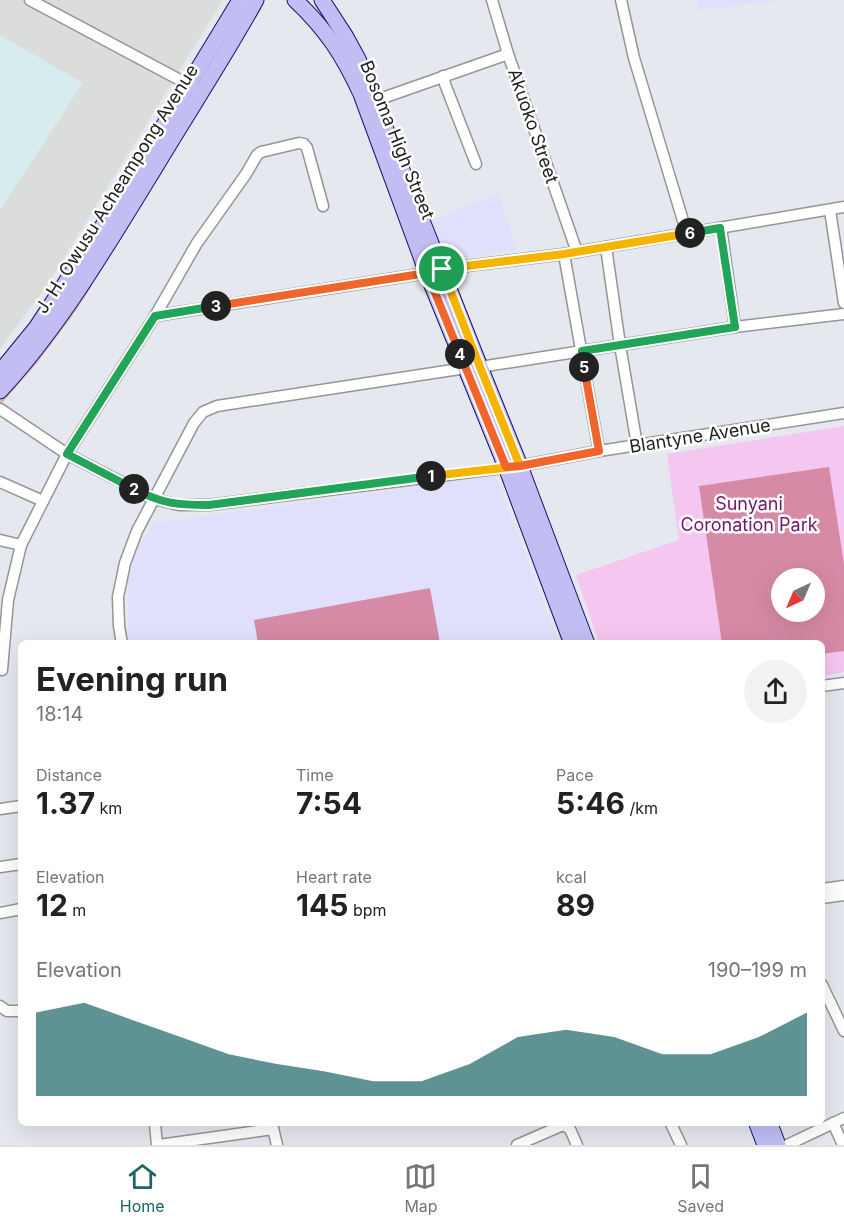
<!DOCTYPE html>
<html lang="en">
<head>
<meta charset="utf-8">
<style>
  :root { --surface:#fff; --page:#f2f2f2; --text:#222; --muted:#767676; --line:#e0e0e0; --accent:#1b6566 }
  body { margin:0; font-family:Inter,sans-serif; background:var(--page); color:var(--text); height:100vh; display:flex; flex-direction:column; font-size:22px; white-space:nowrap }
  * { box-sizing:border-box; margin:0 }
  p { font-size:20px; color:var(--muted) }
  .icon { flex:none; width:33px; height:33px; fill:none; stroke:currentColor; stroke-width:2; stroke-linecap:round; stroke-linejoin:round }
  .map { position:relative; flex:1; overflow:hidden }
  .sheet { position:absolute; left:18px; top:640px; width:807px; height:486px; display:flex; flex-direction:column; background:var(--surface); border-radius:9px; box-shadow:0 6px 24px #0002 }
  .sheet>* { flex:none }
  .needle { width:39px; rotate:224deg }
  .fabs { position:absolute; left:771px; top:568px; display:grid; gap:12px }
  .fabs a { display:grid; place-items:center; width:54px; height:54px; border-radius:50%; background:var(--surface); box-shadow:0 6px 24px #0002; font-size:30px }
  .pin { position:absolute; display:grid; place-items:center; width:51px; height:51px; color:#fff; margin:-26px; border:3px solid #fff; border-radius:50%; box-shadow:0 2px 6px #0007 }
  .km { position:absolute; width:30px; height:30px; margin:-15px; border-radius:50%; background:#222; color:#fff; font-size:16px; line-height:30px; text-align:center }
  .round { display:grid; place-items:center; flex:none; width:63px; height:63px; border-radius:32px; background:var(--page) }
  .head { display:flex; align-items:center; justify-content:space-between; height:102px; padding:0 18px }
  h1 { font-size:33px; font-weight:700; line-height:45px }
  .stats { display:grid; grid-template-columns:repeat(3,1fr); gap:9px; height:102px; padding:6px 18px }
  .stats div { display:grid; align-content:center }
  .stats b { font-size:30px; font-weight:700 }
  .stats small { font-size:16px; font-weight:400 }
  .stats p { font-size:16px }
  .chart { height:168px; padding:12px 18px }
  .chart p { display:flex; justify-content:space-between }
  .chart svg { width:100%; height:108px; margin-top:6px; fill:var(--accent); opacity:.7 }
  .tabs { display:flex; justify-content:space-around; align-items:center; height:84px; border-top:2px solid var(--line); background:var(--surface); font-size:16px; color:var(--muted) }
  .tabs a { display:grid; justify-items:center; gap:3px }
  .tabs .current { color:var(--accent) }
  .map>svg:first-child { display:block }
</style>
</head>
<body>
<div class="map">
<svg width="844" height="1145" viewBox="0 0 844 1145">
  <rect width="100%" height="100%" fill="#e5e8ee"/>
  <path fill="#dbdcdc" d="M0 0H223L46 287 0 349Z"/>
  <path fill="#d6ecee" d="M0 35 83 83 0 210Z"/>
  <g fill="#e1e0fc">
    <path d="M697 0H782L698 10Z"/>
    <path d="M498 193 517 249 447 262 431 221Z"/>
    <path d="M495 476 559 643H130L128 628V579L137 548 154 523Z"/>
  </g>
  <path fill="#f4c6f0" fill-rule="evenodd" d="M844 426V672L822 676V644L599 643 576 575 679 540 667 454ZM782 579H814V612H782Z"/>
  <g fill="#d68aa6" fill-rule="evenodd">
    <path d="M829 467 844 564V651L822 654V644L722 643 699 486ZM782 579H814V612H782Z"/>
    <path d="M430 588 440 643H258L254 620Z"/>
  </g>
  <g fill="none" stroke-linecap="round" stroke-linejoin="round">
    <g stroke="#d8b5aa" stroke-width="3">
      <path d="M255 17 260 8"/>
      <path d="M0 403 35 363 71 315 90 286"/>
    </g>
    <g stroke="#959595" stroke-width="13">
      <g id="street">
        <path d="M30 0 193 87"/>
        <path d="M492 0 508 54 577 252"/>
        <path d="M621 0 634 58 687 234"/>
        <path d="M443 76 445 84 476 164"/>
        <path d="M374 101 508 54"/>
        <path d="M830 210 844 303"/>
        <path d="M721 228 735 327"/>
        <path d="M606 247 620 345 637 445"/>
        <path d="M564 254 599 451"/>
        <path d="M442 269 564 254 844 207"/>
        <path d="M155 316 427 273"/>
        <path d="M480 367 735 327 844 314"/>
        <path d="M0 409 67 454 154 499 179 505H209L520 466 599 451 844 413"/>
        <path d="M0 482 43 501"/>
        <path d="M0 540 21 545 67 454 155 316 197 243 246 174 257 155 261 152 299 143 304 144 307 148 323 206"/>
        <path d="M122 644 119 626 118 597 125 563 137 531 194 423 203 412 217 406 466 368"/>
        <path d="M2 670 8 600 21 545"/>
        <path d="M822 686 844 683"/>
        <path d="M0 809 21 806"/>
        <path d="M0 867 21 864"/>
        <path d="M822 889 844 886"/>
        <path d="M822 898 844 895"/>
        <path d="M0 913 21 909"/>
        <path d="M822 985 844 1031"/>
        <path d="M0 1006 7 1011H21"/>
        <path d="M833 1123 843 1145"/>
        <path d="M155 1124 157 1145"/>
        <path d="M272 1124 277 1145"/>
        <path d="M671 1124 681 1145"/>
        <path d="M159 1145 273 1129"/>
        <path d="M517 1145 563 1125 570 1129 577 1145"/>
        <path d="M787 1145 844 1118"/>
      </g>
    </g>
    <g stroke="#1b0f6c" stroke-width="17">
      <g id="secondary">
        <path d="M295 0C326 29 343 55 361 94L427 273 506 467 572 644"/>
        <path d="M322 0 346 37 358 59 480 367 520 466 587 644"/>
        <path d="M0 372 36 328 104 224 240 0"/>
        <path d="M0 391C61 325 106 247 153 171 187 114 224 58 256 0"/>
        <path d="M757 1124 765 1145"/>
        <path d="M770 1124 778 1145"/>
      </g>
    </g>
    <use href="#street" stroke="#fff" stroke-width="10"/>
    <use href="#secondary" stroke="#c2bef4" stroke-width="15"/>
  </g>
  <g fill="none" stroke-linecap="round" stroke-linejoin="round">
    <g stroke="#fff" stroke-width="12">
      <path id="split-1" d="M431 476 520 466 480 367 442 269"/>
    </g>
    <g stroke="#fff" stroke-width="12">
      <path id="split-2" d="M134 489C163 504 177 505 209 505L431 476"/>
    </g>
    <g stroke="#fff" stroke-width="12">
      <path id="split-3" d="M134 489 67 454 155 316 216 306"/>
    </g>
    <g stroke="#fff" stroke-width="12">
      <path id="split-4" d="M216 306 427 273 460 354"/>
    </g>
    <g stroke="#fff" stroke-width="12">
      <path id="split-5" d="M460 354 506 467 520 466 599 451 584 367"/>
    </g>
    <g stroke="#fff" stroke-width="12">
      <path id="split-6" d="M584 367 582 351 735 327 720 228 690 233"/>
    </g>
    <g stroke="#fff" stroke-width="12">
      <path id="split-7" d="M442 269 564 254 690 233"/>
    </g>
    <use href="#split-1" stroke="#f5b400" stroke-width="8"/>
    <use href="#split-2" stroke="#22a559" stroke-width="8"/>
    <use href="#split-3" stroke="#22a559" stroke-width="8"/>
    <use href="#split-4" stroke="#f0652b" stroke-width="8"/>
    <use href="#split-5" stroke="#f0652b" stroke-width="8"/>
    <use href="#split-6" stroke="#22a559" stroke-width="8"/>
    <use href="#split-7" stroke="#f5b400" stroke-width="8"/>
  </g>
  <g text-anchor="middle" stroke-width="5" stroke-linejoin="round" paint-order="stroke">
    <g font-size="18" fill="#1e1e1e" stroke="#fff">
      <text transform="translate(533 126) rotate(71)" y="6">Akuoko Street</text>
      <text transform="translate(397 140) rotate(68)" y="6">Bosoma High Street</text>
      <text transform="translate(117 189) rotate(-58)" y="6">J. H. Owusu Acheampong Avenue</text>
      <text transform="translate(700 436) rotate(-9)" y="6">Blantyne Avenue</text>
    </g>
    <g font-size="18" fill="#731669" stroke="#fff">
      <text x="749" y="510">Sunyani<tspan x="749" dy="21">Coronation Park</tspan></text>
    </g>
  </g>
</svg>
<div class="fabs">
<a><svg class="needle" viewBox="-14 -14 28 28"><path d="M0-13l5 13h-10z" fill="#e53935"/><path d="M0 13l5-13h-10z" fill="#767676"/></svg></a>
</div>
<div class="pin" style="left:442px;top:269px;background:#1e9e55"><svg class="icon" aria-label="arrive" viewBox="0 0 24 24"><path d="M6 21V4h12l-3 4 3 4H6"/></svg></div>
<b class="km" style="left:431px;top:476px">1</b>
<b class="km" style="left:134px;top:489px">2</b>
<b class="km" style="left:216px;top:306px">3</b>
<b class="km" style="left:460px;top:354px">4</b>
<b class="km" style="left:584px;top:367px">5</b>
<b class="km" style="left:690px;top:233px">6</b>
<section class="sheet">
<div class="head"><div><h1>Evening run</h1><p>18:14</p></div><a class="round"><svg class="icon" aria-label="share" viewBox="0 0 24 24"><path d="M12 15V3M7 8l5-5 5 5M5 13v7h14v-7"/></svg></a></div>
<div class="stats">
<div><p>Distance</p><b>1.37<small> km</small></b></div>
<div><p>Time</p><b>7:54</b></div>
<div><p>Pace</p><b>5:46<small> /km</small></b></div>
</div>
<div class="stats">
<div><p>Elevation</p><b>12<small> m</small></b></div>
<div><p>Heart rate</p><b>145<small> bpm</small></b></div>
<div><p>kcal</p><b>89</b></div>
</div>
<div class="chart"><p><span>Elevation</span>190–199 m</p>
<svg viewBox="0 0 160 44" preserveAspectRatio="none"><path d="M0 44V10L10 6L20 13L30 20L40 27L50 31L60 34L70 38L80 38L90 31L100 20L110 17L120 20L130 27L140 27L150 20L160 10V44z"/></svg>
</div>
</section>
</div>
<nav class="tabs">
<a class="current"><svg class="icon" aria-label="home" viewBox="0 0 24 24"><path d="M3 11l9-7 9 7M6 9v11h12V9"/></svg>Home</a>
<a><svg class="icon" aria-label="map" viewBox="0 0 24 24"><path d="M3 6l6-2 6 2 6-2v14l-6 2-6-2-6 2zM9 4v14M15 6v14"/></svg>Map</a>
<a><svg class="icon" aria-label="saved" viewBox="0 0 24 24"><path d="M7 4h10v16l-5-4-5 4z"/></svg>Saved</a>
</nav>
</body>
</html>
